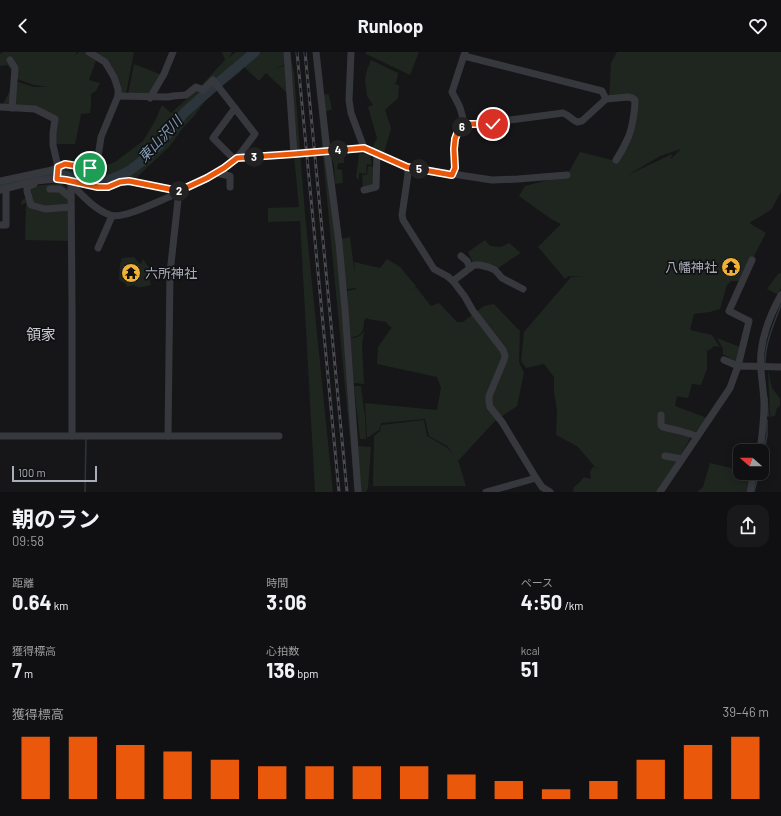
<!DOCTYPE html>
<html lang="ja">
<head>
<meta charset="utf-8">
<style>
  :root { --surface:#101012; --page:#19191b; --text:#f1f3f6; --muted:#9c9d9f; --line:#303032; --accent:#ea580c }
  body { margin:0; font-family:Barlow,"Noto Sans JP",sans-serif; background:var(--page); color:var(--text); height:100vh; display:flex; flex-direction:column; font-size:15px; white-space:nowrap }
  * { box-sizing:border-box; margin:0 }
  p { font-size:13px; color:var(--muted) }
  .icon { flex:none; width:22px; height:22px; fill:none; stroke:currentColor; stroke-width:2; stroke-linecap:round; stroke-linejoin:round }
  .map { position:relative; height:440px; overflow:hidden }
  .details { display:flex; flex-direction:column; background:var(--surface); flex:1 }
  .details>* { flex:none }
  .needle { width:26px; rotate:290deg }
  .fabs { position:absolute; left:733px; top:392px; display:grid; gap:8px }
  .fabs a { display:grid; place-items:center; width:36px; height:36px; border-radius:8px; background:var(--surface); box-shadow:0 2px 10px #0003,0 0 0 1px var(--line); font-size:20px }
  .scale { position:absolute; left:12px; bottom:10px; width:85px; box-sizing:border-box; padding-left:4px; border:2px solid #a8adb8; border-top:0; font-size:11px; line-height:14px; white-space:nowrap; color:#a8adb8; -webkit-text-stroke:3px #111113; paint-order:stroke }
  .pin { position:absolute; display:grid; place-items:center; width:34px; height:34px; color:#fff; margin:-17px; border:2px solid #fff; border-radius:50%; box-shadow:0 1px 4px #0007 }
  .km { position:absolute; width:20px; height:20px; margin:-10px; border-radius:50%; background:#222; color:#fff; font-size:11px; line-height:20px; text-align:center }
  .round { display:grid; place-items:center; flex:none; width:42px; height:42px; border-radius:12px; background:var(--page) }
  .headline { display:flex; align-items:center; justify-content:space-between; height:68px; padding:0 12px }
  h1 { font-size:22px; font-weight:700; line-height:30px }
  .metrics { display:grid; grid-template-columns:repeat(3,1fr); gap:6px; height:68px; padding:4px 12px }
  .metrics div { display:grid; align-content:center }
  .metrics b { font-size:20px; font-weight:700 }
  .metrics small { font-size:11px; font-weight:400 }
  .metrics p { font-size:11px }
  .chart { height:112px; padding:8px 12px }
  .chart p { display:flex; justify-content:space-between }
  .chart svg { width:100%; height:72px; margin-top:4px; stroke:var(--accent); stroke-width:6 }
  header { display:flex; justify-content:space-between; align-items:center; height:52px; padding:0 12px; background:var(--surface); font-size:18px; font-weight:700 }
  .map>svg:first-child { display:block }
</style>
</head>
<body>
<header><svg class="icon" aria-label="back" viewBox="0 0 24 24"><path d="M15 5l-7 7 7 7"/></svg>Runloop<svg class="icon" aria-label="heart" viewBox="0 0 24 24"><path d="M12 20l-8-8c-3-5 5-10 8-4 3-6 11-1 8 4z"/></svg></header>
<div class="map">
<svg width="781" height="440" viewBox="0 0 781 440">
  <rect width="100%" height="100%" fill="#161618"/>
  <g fill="#1e261f" fill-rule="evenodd">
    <path d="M3 0H77L75 4 79 0H84L96 8 89 28 100 31 96 39 91 42V53L90 61 81 62 80 68 75 92H56L54 64 3 52 15 29 34 35H48L34 33 17 27 12 18 7 13 0 14V2Z"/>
    <path d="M94 0H134L126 42 120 44 115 19Z"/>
    <path d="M222 0H232L229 5 236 0H285V12L273 18 287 12V41L266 21 259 29 244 15 239 21 207 46 195 63 182 77 170 94 135 127 127 124 101 133 65 125 61 123 60 119 64 115 91 119 115 110 143 89 155 69 162 53 171 61 197 38 225 8Z"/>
    <path d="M290 0 294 21 305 162 333 440H315L300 169 268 170V156L299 155 294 104Z"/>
    <path d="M313 0 324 44 326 42 329 43 332 57 325 60 341 227 355 440Z"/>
    <path d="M366 0H419L410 23 366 2Z"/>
    <path d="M617 0H781V140L771 158 749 171 766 181 741 229H731L727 233 720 257 710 260 694 262 690 278 712 283 720 295 714 294 711 297 707 299V317L701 333 692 332 688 346 677 344 675 354 707 366 691 385 659 440H573L574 435 579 431 584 425 591 427 590 420 593 415 599 417 595 415 577 394 556 383 557 360 554 339V325L544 312 526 316 521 309 524 280 571 225H584L569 224 565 227 538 195 561 172 551 167 519 144 525 134 567 123 580 100 616 109 628 87 635 48 609 47 611 11ZM681 97 671 107 672 102 628 123 660 104Z"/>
    <path d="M371 8 398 21 396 31 394 32 399 33 398 46 385 58 391 76 383 105 371 99 377 86 368 55 373 53 367 44 365 28 367 18Z"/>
    <path d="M134 12 162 23 147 44 128 42Z"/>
    <path d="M334 100 344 101V111H338L337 117 342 118 343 131 335 132 334 113 331 104Z"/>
    <path d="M367 101 370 102 372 113 367 112 366 122 359 121V127L356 126 359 102Z"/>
    <path d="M368 114 375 115 374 134 363 136 362 123H367Z"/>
    <path d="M60 131 68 136 69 189 25 188 26 151 21 153 22 148 26 146 27 135Z"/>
    <path d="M350 185 355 224 354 210 380 216 387 207 400 215 416 234 412 238 416 235 431 254 439 251 457 270H463L484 254 494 252 513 272 520 279 519 310 524 321 517 354 494 370 459 408H458L466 434H373L374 384 380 379 381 373 424 368 427 384 446 395 453 402 447 394 429 384 425 367 381 371 379 378 367 386 365 351 437 358 441 336 437 325 377 312 378 295 392 275H390L386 270 368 267 367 266 364 268C364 279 362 285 350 285L347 239 356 237V236L346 237 341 187Z"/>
    <path d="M485 188 490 194 501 195 509 191 521 201 513 206 495 218 474 213 468 200Z"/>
    <path d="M134 205 138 210 141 212 143 207 147 213 150 215 146 218 149 226 151 233C143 235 140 237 133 233L127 235 125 231 119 228 120 212 122 206Z"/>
    <path d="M781 221V237L777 242 767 237 778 222Z"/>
    <path d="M364 279 362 294 364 332 354 331 350 286C357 286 360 285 364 279Z"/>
    <path d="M717 286 740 295 736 310 723 302V297Z"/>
    <path d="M768 318 772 336 780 346V354L777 356 775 364 770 365Z"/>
    <path d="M354 334H361L365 365 366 387H360Z"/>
    <path d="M358 394 371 395 368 436 366 440H361Z"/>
    <path d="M710 411 740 418V421H751L746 440H698V439L703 435Z"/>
  </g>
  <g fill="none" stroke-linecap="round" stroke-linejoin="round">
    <g stroke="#2c353c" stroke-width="1.5">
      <path d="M765 311C765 291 774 271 781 253"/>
      <path d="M767 345 768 364"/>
      <path d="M762 411 767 383V368"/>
      <path d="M85 440 86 387"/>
      <path d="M754 440 759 421"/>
    </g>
    <path stroke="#2c353c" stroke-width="10" d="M0 133 48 123 59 122 82 128 94 130 109 128 119 124 129 119 141 110 160 92 184 61 219 30 255 0"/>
    <g stroke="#37383d" stroke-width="7">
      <path d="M287 0 294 102"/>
      <path d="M316 0 327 99 339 191 345 257 358 440"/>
      <path d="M351 0 349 48 351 61 364 96"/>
      <path d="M464 4 602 39 606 47"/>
      <path d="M10 8 15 16 12 56"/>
      <path d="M118 44 168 45 173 44 186 43 196 35 203 38 213 28 255 82 237 106"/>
      <path d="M150 46 164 22 173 0"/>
      <path d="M0 55 35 57 55 67 53 81V93L58 115 57 127"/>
      <path d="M463 74C464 61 458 51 452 40L465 0"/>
      <path d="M235 108 213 86 235 56"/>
      <path d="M407 115 492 128 518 127 567 123"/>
      <path d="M216 121 230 124V135"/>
      <path d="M452 123 455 116 454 97 455 87 458 79 463 74 467 72H493L510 68 563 61C569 63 572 68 577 70L582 69 606 47 628 45 632 46 635 48C635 58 632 79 627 88 624 95 620 102 616 108"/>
      <path d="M0 129 52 118 65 112 90 116 94 113 98 105 101 85 118 44V37L114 25 105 10 89 0"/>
      <path d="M71 129 72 254V384"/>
      <path d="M34 132 27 135V139L31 153 45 157 71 155"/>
      <path d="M71 132C82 143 94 157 110 163 123 168 160 148 174 143L179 139"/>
      <path d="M50 137H60L71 146"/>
      <path d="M0 138 35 129 57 127 66 128 98 135H108L120 130 129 129 179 139 207 126 224 116 237 106 294 102 364 96 407 115 408 122 402 163 403 168 434 217 447 224 453 229 465 245 473 259 503 298 505 304 504 308 489 344V349L490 355 502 370 536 426 542 435 550 440"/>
      <path d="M364 138 376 135 377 102"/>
      <path d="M0 173H6V136"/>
      <path d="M98 196 112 164"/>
      <path d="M461 204 467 209 470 216"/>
      <path d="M453 229 474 213H480L488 215 495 218 502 226 523 237"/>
      <path d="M724 308 738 314 749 269 729 259 752 208"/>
      <path d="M661 363V373L663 375 680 379 697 384"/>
      <path d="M0 384H279"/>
      <path d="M168 384 170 221 179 139"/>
      <path d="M760 399C762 384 764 368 764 353 764 335 759 318 761 301 763 280 771 261 781 243"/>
      <path d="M665 404 682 407"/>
      <path d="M486 440 536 426"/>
      <path d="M660 440 730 336 738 314 781 315"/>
      <path d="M750 440 754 421"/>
    </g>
    <g stroke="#4a4c52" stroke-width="3">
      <g id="rail">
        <path d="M297 0 339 440"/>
        <path d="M305 0 347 440"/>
      </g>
    </g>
    <use href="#rail" stroke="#111113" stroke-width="1.5" stroke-dasharray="4.5" stroke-linecap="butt"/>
  </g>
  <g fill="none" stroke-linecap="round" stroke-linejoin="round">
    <g stroke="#fff" stroke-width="8">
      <path id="route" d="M90 116 65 112 58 115 57 127 66 128 98 135H108L120 130 129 129 179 139 207 126 224 116 237 106 294 102 364 96 407 115 452 123 455 116 454 97 455 87 458 79 463 74 467 72H493"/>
    </g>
    <use href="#route" stroke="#ea580c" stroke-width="5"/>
  </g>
  <defs>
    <g id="temple-disc" transform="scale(1)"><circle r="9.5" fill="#f2b134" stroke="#111113"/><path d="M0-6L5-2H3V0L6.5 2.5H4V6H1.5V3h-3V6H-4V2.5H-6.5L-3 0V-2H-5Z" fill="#111"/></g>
  </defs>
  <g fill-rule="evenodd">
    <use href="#temple-disc" x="731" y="215"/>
    <use href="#temple-disc" x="131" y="221"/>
  </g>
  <g text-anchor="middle" stroke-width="3.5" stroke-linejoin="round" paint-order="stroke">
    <g font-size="13" fill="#a8adb8" stroke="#111113" text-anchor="end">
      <text x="717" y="220">八幡神社</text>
      <text x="145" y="226" text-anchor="start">六所神社</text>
    </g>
    <g font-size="14" font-style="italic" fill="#7f9bb3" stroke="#111113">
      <text transform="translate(160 87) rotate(-47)" y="5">東山沢川</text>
    </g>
    <g font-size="15" fill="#c9ccd4" stroke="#111113">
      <text x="41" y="288">領家</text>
    </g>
  </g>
</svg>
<div class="fabs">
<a><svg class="needle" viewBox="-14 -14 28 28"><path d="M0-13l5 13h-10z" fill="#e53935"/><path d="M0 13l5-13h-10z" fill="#9c9d9f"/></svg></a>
</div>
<div class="scale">100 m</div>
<div class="pin" style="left:90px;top:116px;background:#1e9e55"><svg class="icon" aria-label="arrive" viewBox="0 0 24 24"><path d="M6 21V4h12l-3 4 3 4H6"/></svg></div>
<div class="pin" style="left:493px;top:72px;background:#d93025"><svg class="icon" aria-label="check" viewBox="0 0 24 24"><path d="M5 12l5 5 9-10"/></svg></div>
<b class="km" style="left:179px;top:139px">2</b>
<b class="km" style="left:254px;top:105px">3</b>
<b class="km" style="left:338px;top:98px">4</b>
<b class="km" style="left:419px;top:117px">5</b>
<b class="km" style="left:462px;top:75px">6</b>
</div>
<section class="details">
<div class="headline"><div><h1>朝のラン</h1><p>09:58</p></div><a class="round"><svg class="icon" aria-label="share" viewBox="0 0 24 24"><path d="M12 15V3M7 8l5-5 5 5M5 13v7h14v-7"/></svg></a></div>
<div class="metrics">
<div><p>距離</p><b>0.64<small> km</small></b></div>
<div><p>時間</p><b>3:06</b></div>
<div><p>ペース</p><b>4:50<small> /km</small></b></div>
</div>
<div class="metrics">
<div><p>獲得標高</p><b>7<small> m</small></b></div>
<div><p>心拍数</p><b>136<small> bpm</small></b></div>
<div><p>kcal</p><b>51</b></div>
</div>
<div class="chart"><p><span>獲得標高</span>39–46 m</p>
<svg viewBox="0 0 160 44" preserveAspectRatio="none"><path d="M5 44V6M15 44V6M25 44V11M35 44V15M45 44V20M55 44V24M65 44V24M75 44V24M85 44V24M95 44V29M105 44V33M115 44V38M125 44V33M135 44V20M145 44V11M155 44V6"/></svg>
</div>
</section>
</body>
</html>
